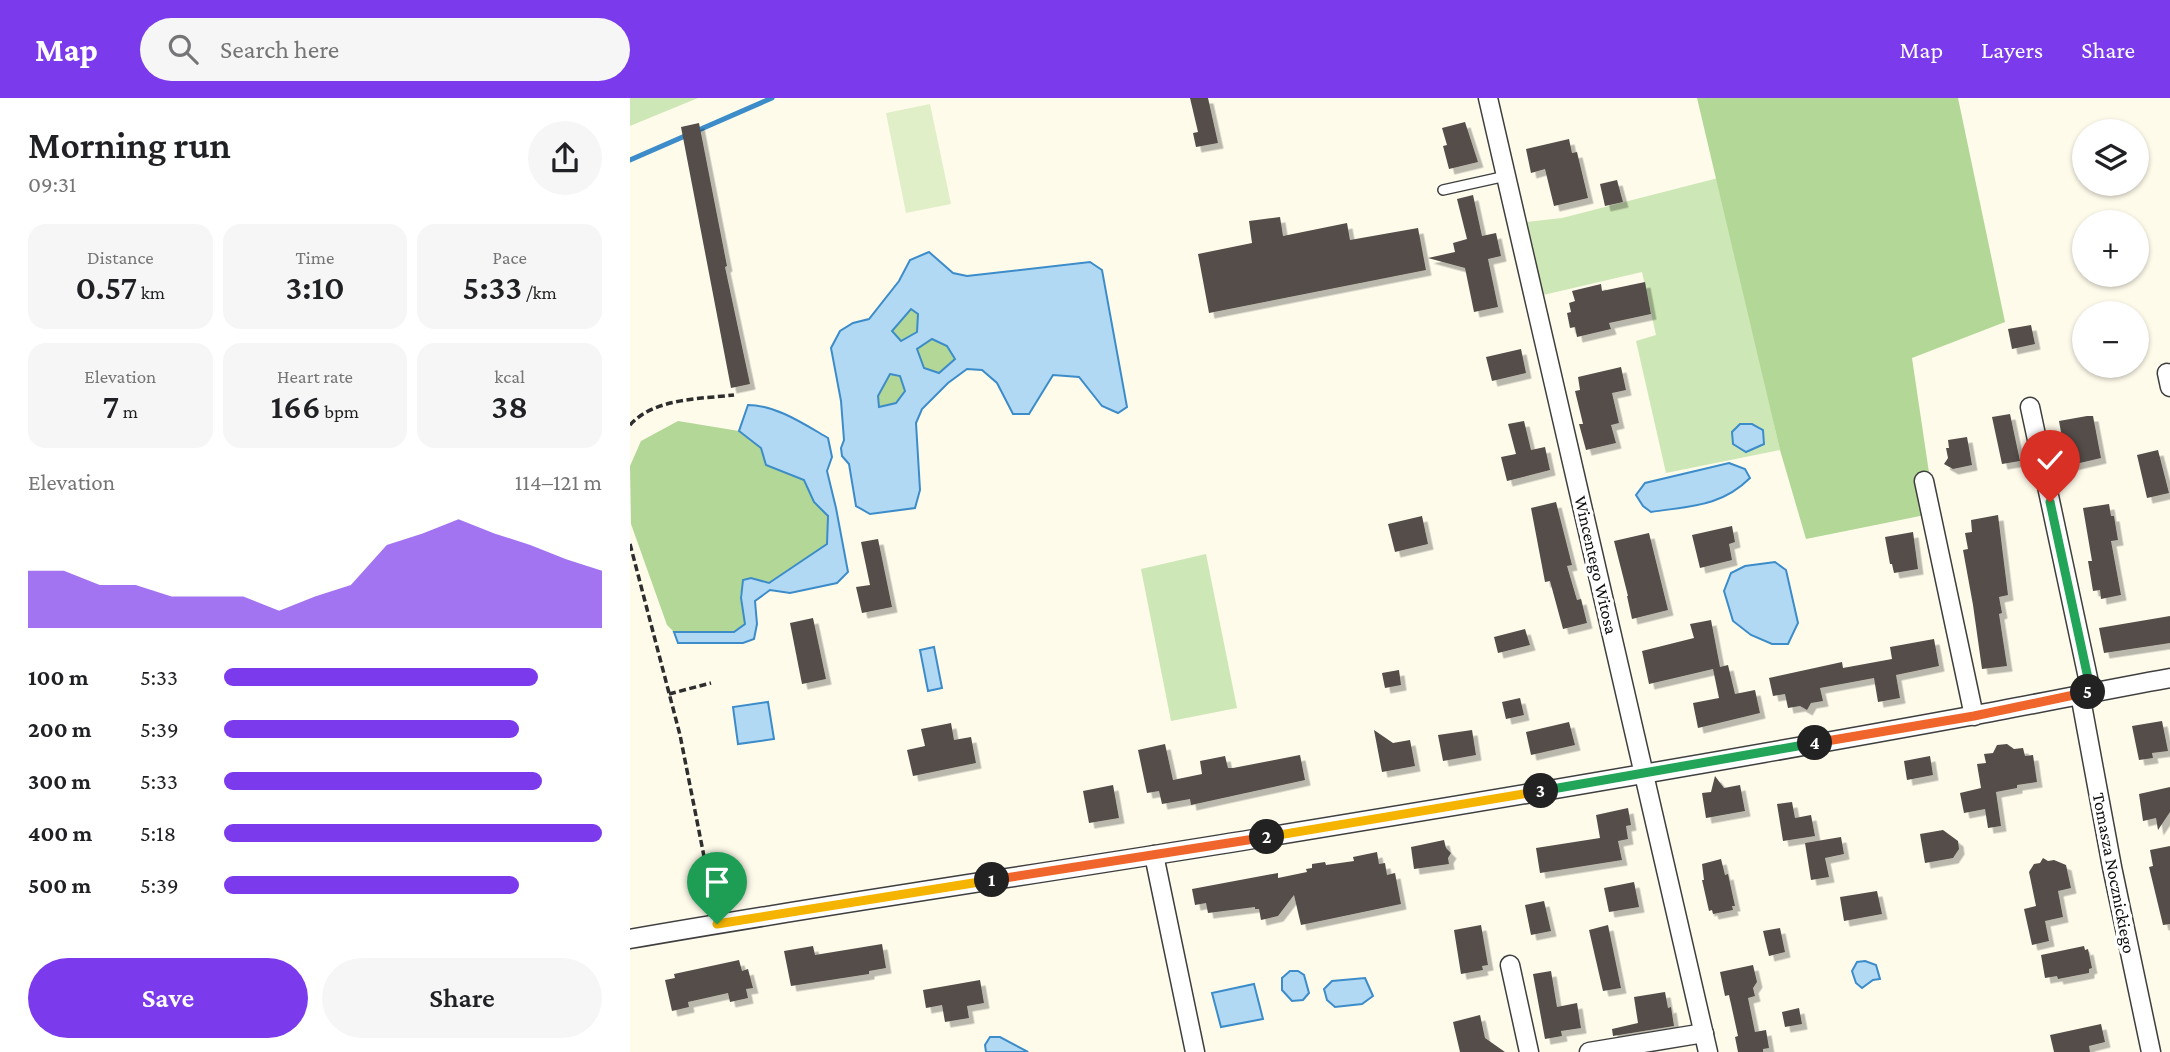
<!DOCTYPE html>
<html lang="en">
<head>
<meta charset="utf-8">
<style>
  :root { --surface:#fff; --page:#f6f6f6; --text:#202124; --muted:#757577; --accent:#7c3aed }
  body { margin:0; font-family:"Crimson Pro",serif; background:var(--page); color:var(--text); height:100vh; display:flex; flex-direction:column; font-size:26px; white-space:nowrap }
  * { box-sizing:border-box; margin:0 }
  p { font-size:23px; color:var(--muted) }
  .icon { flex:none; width:38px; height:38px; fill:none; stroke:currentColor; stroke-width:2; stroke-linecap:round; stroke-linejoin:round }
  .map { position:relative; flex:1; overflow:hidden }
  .drawer { display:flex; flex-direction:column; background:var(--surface); width:630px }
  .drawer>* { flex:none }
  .fabs { position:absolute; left:1442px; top:21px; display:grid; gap:14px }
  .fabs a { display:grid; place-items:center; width:77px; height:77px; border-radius:50%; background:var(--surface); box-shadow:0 2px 5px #0004; font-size:35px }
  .pin { position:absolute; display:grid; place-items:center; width:60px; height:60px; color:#fff; margin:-72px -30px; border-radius:50% 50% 50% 0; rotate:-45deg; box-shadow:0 0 7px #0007 }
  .pin .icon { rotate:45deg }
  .km { position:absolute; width:35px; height:35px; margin:-18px; border-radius:50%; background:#222; color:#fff; font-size:19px; line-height:35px; text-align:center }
  .round { display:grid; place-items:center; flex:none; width:74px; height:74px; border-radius:37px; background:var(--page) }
  .summary { display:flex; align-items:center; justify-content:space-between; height:119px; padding:0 28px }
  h1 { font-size:38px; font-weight:600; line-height:52px }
  .stats { display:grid; grid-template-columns:repeat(3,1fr); gap:10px; height:119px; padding:7px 28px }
  .stats div { display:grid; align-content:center; border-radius:18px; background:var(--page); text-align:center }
  .stats b { font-size:35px; font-weight:600 }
  .stats small { font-size:19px; font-weight:400 }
  .stats p { font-size:19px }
  .chart { height:196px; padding:14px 28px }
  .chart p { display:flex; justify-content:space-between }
  .chart svg { width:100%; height:126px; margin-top:7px; fill:var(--accent); opacity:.7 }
  .action { display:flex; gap:14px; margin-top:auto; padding:14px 28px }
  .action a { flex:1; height:80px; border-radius:42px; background:var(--accent); color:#fff; font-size:28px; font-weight:600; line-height:80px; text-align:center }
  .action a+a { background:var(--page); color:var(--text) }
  ul { padding:0 28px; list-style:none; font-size:23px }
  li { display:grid; grid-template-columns:112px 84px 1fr; align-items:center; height:52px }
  li i { height:18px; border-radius:9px; background:var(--accent) }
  header { display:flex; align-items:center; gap:42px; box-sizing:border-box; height:98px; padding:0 35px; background:var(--accent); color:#fff }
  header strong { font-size:33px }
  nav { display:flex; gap:38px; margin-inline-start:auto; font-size:24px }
  .search { width:490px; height:63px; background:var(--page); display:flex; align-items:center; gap:18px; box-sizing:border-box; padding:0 24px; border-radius:38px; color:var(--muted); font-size:26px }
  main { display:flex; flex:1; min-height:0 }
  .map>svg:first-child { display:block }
</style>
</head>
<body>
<header>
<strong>Map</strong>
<div class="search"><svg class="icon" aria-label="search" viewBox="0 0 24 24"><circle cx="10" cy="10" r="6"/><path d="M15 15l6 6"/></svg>Search here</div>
<nav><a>Map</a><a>Layers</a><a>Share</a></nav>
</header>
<main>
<section class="drawer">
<div class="summary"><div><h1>Morning run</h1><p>09:31</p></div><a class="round"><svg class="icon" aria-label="share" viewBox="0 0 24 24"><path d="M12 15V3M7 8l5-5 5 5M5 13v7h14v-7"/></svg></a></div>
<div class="stats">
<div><p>Distance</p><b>0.57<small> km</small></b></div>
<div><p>Time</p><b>3:10</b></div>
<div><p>Pace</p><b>5:33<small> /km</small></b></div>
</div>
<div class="stats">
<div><p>Elevation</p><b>7<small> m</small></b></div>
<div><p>Heart rate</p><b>166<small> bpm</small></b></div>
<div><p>kcal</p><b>38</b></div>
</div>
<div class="chart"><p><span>Elevation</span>114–121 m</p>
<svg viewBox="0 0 160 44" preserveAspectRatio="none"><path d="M0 44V24L10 24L20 29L30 29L40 33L50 33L60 33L70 38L80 33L90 29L100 15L110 11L120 6L130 11L140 15L150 20L160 24V44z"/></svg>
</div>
<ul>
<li><b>100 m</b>5:33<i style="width:83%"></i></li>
<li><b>200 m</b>5:39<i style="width:78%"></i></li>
<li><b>300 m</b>5:33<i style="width:84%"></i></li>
<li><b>400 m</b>5:18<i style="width:100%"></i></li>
<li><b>500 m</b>5:39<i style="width:78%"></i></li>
</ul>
<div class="action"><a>Save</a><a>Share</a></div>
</section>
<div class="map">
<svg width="1540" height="954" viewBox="0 0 1540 954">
  <defs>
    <filter id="shadow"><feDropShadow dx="5.5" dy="5.5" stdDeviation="0" flood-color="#0004"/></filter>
  </defs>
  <rect width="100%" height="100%" fill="#fefbeb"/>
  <g fill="#cee7b6">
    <path d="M0 0H68L0 28Z"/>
    <path d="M1088 80 1150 352 1036 375 1006 243 1026 237 1012 174 909 198 888 125 932 120Z"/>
    <path d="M576 456 607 610 541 623 511 471Z"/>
  </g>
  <g fill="#b2d796">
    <path d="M1067 0H1328L1375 224 1282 260 1305 415 1176 441 1150 352Z"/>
    <path d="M281 211 288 216 287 234 272 244 262 234Z"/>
    <path d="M302 241 317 248 325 262 309 276 294 270 287 251Z"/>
    <path d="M260 275 270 278 275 293 266 305 249 309 248 298Z"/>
    <path d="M48 323 109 333 131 350 136 367 174 382 184 404 198 418 197 446 139 485 121 480 113 482 110 499 115 526 104 534H44L37 527 1 426 0 368 11 343Z"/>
  </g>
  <path fill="#e0efc8" d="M300 6 321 106 276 115 256 15Z"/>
  <g fill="#b2d9f4" stroke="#3b8cc9" stroke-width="2" fill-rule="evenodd">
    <path d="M299 154 323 175 337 178 460 164 472 172 497 309 488 315 472 308 449 279 423 277 399 316H383L367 285 352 272 337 271 318 285 292 311 286 325 290 392 285 410 240 416 226 408 219 366 212 358 211 350 214 342 211 303 201 250 210 233 223 225 239 221 269 183 280 162ZM281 211 288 216 287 234 271 243 262 233ZM302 241 317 248 325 261 309 275 294 270 287 251ZM260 276 270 278 275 293 266 305 249 309 248 298Z"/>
    <path d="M118 307C146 307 174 326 198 340L202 359 197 373 206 410 218 474 207 485 160 495 140 492 125 503 127 526 124 541 113 545H48L44 534H104L115 526 111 500 113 482 121 480 139 485 197 446 198 418 184 404 174 382 136 367 131 350 109 333Z"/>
    <path d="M1110 326H1122L1133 332 1134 346 1116 354 1103 346 1102 334Z"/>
    <path d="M1099 365 1115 371 1120 380C1091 409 1059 408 1021 414L1013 408 1006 397 1015 385Z"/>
    <path d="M1145 464 1156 472 1168 525 1158 546H1142L1121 537 1103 523 1094 493 1101 475 1115 468Z"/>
    <path d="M304 549 312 590 298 593 290 552Z"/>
    <path d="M138 604 144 641 108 646 103 609Z"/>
    <path d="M1235 863 1246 867 1250 881 1243 882 1232 890 1226 885 1222 873 1227 864Z"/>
    <path d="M660 873H668L674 877 679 895 673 902 662 903 652 892V880Z"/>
    <path d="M735 880 743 898 732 906 705 909 697 902 694 891 702 883Z"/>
    <path d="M624 886 633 921 591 929 582 895Z"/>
    <path d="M360 939H370L398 954H356L355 947Z"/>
  </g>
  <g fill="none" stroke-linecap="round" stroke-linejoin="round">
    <path stroke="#3b8cc9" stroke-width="5" d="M0 62 142 0"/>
  </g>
  <g fill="#544d49" filter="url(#shadow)">
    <path d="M560 0H578L588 45 566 49 563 35 568 34Z"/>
    <path d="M835 24 848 64 819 71 813 48 817 47 812 30Z"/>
    <path d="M69 25 97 168 95 169 120 286 101 290 51 29Z"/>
    <path d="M939 41 942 55 947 54 958 100 924 108 915 71 901 75 896 51Z"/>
    <path d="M987 82 993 104 975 108 970 86Z"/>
    <path d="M843 97 852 138 866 135 871 158 858 161 868 209 844 214 835 170 798 160 825 154 823 145 837 141 827 101Z"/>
    <path d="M650 119 653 138 717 125 720 142 788 130 796 172 579 215 568 156 622 145 619 123Z"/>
    <path d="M1015 184 1021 216 979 225 981 231 947 239 945 229 940 230 937 215 941 214 939 205 945 203 942 193 971 186 972 193Z"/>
    <path d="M1401 227 1405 246 1382 251 1378 231Z"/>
    <path d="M891 251 896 275 862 283 856 259Z"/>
    <path d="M991 269 996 292 982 295 989 325 981 327 986 345 956 352 949 326H953L945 293 950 292 948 279Z"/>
    <path d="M1380 316 1390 363 1372 366 1362 319Z"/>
    <path d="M1457 318H1463L1471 360 1437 368 1429 323Z"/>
    <path d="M894 323 901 352 915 349 920 372 877 383 871 359 886 356 878 326Z"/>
    <path d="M1337 339 1342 367 1323 371 1314 366 1318 360 1316 350H1319L1318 342Z"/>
    <path d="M1528 352 1539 395 1517 400 1507 357Z"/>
    <path d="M926 404 942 467 937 468 947 502 951 501 957 525 933 531 920 483 915 484 901 410Z"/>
    <path d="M1479 406 1481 418H1484L1488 442 1481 443 1491 497 1471 501 1470 492 1463 493 1458 463H1462L1453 410Z"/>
    <path d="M1368 417 1378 497 1369 499 1372 515 1369 516 1377 568 1352 571 1343 507 1333 452 1338 451 1335 435 1342 434 1341 422Z"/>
    <path d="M792 418 798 446 765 454 758 426Z"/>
    <path d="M1102 428 1105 444 1099 446 1102 462 1070 470 1062 437Z"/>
    <path d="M1283 434 1288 471 1264 475 1262 466H1260L1255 439Z"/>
    <path d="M1019 435 1038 512 1002 521 997 498H998L984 443Z"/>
    <path d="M248 441 262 509 232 515 226 489 240 487 231 444Z"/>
    <path d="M1540 518V545L1474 555 1469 530Z"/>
    <path d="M183 520 196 581 172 586 160 525Z"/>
    <path d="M1081 522 1090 569 1098 567 1105 596 1125 592 1130 615 1068 630 1063 605 1089 600 1083 571 1019 586 1012 553 1064 540 1060 526Z"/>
    <path d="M895 531 900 547 868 555 864 539Z"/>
    <path d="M1304 541 1309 568 1266 577 1270 600 1248 604 1244 580 1190 590 1193 603 1181 605 1177 612 1170 608 1158 610 1155 596 1143 598 1139 580 1212 564 1213 570 1262 561 1260 549Z"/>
    <path d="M769 572 771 587 755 590 752 575Z"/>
    <path d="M890 600 894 617 876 621 872 604Z"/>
    <path d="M1532 623 1538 653 1522 655 1523 660 1509 662 1502 628Z"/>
    <path d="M939 624 945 647 901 657 896 634Z"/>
    <path d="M321 625 324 642 341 639 346 665 283 678 277 652 295 648 291 631Z"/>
    <path d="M744 632 763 645 780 642 785 668 752 674Z"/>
    <path d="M842 632 846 657 813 663 808 637Z"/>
    <path d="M535 646 543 682 572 676 570 663 595 658 598 670H603L670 657 675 682 561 707 560 701 532 706 529 693 517 695 508 652Z"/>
    <path d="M1377 646 1384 651 1393 650 1395 658 1403 657 1407 684 1387 687V690L1366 694 1371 728 1358 730 1355 711 1334 715 1330 695 1351 690 1347 666 1356 665 1354 656 1363 655 1367 647Z"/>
    <path d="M1300 658 1303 677 1277 682 1274 663Z"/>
    <path d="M1085 678 1094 690 1110 687 1115 713 1076 720 1072 695 1081 694Z"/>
    <path d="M483 687 489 720 459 725 453 693Z"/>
    <path d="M1540 689V714L1528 732 1526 720 1513 723 1509 696Z"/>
    <path d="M1162 704 1165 720 1181 717 1185 738 1153 743 1147 706Z"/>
    <path d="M998 710 1001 727 996 728 998 741 988 743 992 762 910 775 906 750 970 740 966 717Z"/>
    <path d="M1313 732 1328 743 1329 751 1323 760 1295 765 1290 736Z"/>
    <path d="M1211 739 1214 756 1195 760 1199 779 1181 782 1175 745Z"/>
    <path d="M814 742 816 750 821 755 818 760 819 766 784 771 781 749Z"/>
    <path d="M1540 748V826L1533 827 1519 769 1523 768 1520 752Z"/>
    <path d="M747 754 749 766 755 765 757 777 765 775 771 806 671 827 664 797 648 818 631 822 629 811H625V809L578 815 576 805 565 807 562 791 648 775V780L677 774 676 771 682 770V766L695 764 696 767 724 763 723 759Z"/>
    <path d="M1413 760 1418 763 1424 762 1436 767 1441 790 1428 793 1433 819 1415 823 1419 843 1402 847 1394 811 1406 808 1399 774 1404 766 1410 765Z"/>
    <path d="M1091 761 1095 777 1098 776 1105 808H1102L1103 812 1083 816 1082 812 1079 813 1072 782H1074L1072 766Z"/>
    <path d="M1004 784 1009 809 979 814 974 790Z"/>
    <path d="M1247 793 1252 816 1214 823 1210 799Z"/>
    <path d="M914 803 921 833 901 837 895 807Z"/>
    <path d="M851 827 858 867 852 868 853 872 831 876 824 832Z"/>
    <path d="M978 827 991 890 973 893 959 832Z"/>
    <path d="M1150 830 1155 854 1139 858 1133 833Z"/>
    <path d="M252 846 256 870 239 873V876L161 888 154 853 183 848 185 857Z"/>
    <path d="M1454 848 1455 852 1458 851 1462 870 1459 871V875L1428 881 1427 878 1415 880 1411 857Z"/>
    <path d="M109 862 112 873 118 871 123 890 116 891 118 900 100 904 98 895 58 904 59 909 42 913 35 882 45 880 44 876Z"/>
    <path d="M1123 867 1127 884 1123 890 1125 898 1118 900 1125 934 1136 932 1139 950 1133 951V954H1108L1105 939 1108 938 1099 897 1095 898 1090 874Z"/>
    <path d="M921 873 927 909 947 905 951 930 931 933 932 938 915 941 903 876Z"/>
    <path d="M350 882 354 905 337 908 339 920 315 924 312 907 296 910 293 892Z"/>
    <path d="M1035 894 1038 910 1041 909 1044 928 983 938 982 931 1008 925 1004 899Z"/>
    <path d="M1169 910 1172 926 1155 929 1152 914Z"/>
    <path d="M850 917 855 940 875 954H830L823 924Z"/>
    <path d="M1471 926 1475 944 1459 948 1460 954H1424L1420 937Z"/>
  </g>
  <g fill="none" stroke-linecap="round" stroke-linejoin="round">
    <g stroke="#3f3f3f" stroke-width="12">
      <path id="service" d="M813 92 876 78"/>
    </g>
    <g stroke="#3f3f3f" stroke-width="21">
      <g id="minor">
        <path d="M858 0 1078 954"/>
        <path d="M1537 275 1540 289"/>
        <path d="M1400 309 1461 594"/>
        <path d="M1294 383 1344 618"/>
        <path d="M1450 596 1482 769 1521 954"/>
        <path d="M524 757 565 954"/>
        <path d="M0 841C211 804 424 774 636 739 870 701 1105 661 1340 618 1406 606 1473 592 1540 580"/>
        <path d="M880 867 899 954"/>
        <path d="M959 954 1074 935"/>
      </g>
    </g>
    <g stroke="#2e2e2e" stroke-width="3.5" stroke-dasharray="7 3.5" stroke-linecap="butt">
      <path d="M0 327C24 300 70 301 104 297"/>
      <path d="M0 446 50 637 84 809"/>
      <path d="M39 596 81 585"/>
    </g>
    <use href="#service" stroke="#fff" stroke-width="9"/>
    <use href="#minor" stroke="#fff" stroke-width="18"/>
  </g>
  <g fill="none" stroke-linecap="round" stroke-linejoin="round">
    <g stroke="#fff" stroke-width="14">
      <path id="split-1" d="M87 826 362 782"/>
    </g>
    <g stroke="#fff" stroke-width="14">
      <path id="split-2" d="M362 782 637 739"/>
    </g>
    <g stroke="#fff" stroke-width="14">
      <path id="split-3" d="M637 739 911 693"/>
    </g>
    <g stroke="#fff" stroke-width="14">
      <path id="split-4" d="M911 693 1185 645"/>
    </g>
    <g stroke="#fff" stroke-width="14">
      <path id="split-5" d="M1185 645 1344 618 1458 594"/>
    </g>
    <g stroke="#fff" stroke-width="14">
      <path id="split-6" d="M1420 404 1461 594H1458"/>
    </g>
    <use href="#split-1" stroke="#f5b400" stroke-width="9"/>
    <use href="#split-2" stroke="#f0652b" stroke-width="9"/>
    <use href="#split-3" stroke="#f5b400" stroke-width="9"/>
    <use href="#split-4" stroke="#22a559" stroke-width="9"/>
    <use href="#split-5" stroke="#f0652b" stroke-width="9"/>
    <use href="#split-6" stroke="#22a559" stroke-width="9"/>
  </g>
  <g text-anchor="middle" stroke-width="7" stroke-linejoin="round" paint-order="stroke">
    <g font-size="18" fill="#0c0c0c" stroke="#fff">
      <text transform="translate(966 467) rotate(77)" y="6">Wincentego Witosa</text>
      <text transform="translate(1484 775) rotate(79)" y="6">Tomasza Nocznickiego</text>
    </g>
  </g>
</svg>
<div class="fabs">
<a><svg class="icon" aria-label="layers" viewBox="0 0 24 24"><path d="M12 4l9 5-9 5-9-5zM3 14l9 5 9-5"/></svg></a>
<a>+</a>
<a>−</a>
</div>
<div class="pin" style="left:87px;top:826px;background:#1e9e55"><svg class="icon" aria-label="arrive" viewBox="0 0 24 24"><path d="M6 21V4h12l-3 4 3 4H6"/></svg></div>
<div class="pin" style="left:1420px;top:404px;background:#d93025"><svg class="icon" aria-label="check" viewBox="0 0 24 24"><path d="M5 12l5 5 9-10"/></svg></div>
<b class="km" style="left:362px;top:782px">1</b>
<b class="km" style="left:637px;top:739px">2</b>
<b class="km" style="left:911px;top:693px">3</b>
<b class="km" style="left:1185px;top:645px">4</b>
<b class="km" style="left:1458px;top:594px">5</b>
</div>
</main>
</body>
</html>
